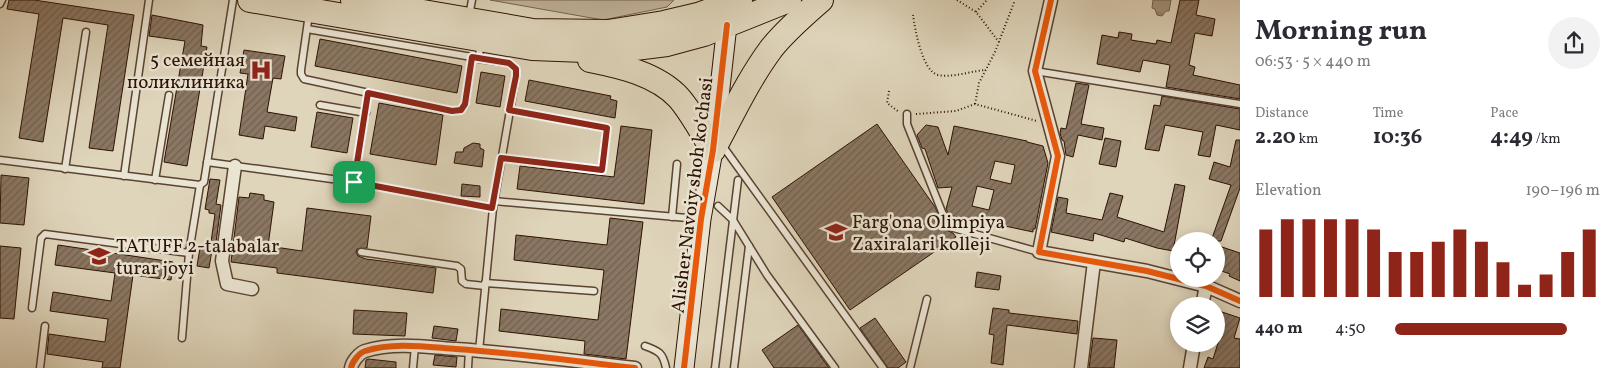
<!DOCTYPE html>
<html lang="en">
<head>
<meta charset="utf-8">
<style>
  :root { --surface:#fff; --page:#f2f2f3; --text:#2b2b33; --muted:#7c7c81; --accent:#8f2418 }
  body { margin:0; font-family:Vollkorn,serif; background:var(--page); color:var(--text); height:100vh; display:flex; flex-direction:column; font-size:19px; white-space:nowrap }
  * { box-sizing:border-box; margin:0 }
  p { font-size:16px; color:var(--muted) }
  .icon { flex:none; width:28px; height:28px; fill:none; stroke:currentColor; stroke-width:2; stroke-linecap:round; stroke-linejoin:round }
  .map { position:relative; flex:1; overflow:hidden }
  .sheet { display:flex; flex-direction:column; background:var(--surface); width:375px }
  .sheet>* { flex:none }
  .buttons { position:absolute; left:1170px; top:232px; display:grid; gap:10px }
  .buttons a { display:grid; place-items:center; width:55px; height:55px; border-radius:50%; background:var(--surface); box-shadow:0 2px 12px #0003; font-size:25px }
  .pin { position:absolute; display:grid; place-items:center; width:42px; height:42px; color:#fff; margin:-21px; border-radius:10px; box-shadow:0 2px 8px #0006 }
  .round { display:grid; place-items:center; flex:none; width:52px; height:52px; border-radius:26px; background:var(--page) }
  .headline { display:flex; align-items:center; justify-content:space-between; height:85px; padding:0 15px }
  h1 { font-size:28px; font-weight:700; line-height:38px }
  .stats { display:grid; grid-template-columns:repeat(3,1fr); gap:8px; height:85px; padding:5px 15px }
  .stats div { display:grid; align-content:center }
  .stats b { font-size:21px; font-weight:700 }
  .stats small { font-size:14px; font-weight:400 }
  .stats p { font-size:14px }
  .chart { height:140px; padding:10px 15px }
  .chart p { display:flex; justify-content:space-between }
  .chart svg { width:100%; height:90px; margin-top:5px; stroke:var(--accent); stroke-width:6 }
  ul { padding:0 15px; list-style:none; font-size:16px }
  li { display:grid; grid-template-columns:80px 60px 1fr; align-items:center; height:38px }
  li i { height:12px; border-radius:6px; background:var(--accent) }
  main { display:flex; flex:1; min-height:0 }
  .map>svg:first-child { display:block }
</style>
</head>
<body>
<main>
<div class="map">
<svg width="1240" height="368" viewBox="0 0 1240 368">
  <defs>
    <pattern id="water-ripples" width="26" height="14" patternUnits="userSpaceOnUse" patternTransform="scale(1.25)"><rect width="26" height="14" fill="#a2937c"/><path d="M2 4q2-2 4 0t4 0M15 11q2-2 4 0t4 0" fill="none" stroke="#847763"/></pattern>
    <pattern id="building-hatch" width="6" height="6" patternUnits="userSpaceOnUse" patternTransform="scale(1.25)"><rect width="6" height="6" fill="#8a7763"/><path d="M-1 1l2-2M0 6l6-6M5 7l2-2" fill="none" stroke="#71604f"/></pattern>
  </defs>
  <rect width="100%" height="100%" fill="#dfd5bb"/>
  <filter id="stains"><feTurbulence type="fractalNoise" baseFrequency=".004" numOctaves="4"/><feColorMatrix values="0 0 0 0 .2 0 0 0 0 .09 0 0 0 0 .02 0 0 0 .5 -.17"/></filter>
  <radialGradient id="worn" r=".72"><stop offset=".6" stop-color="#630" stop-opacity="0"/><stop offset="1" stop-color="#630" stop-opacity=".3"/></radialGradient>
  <path fill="#c1b49c" stroke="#776350" d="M490 0H674L667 7 603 20Z"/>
  <path fill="url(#water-ripples)" stroke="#735f4c" d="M1153 0H1171L1169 11H1166L1162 16 1157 15 1155 9 1152 8Z"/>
  <g fill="url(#building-hatch)" stroke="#2d1203" fill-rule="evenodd">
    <path d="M9 0H34L134 15 113 151 89 148 108 25 63 18 43 142 19 138 39 14 7 9Z"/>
    <path d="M1180 0H1199L1196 15 1215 19 1212 36 1195 33 1189 65 1195 67 1193 75 1240 85V99L1166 87 1170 65 1143 60 1140 72 1097 64 1102 35 1118 38 1119 32 1132 34 1131 40 1156 44 1157 40 1171 43Z"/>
    <path d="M152 15 203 25 201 46 207 47 187 166 164 162 185 41 149 36Z"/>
    <path d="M320 39 462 66 457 93 315 66Z"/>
    <path d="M244 50 285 56 281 79 273 78 267 112 297 117 295 131 265 126 263 139 239 135 248 74 240 73Z"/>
    <path d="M481 72 505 76 500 107 476 103Z"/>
    <path d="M529 80 611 96 610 99 617 101 615 118 525 101Z"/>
    <path d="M1076 83 1089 85 1081 124 1104 128 1102 140 1078 135 1073 157 1066 155 1064 141 1062 140 1060 133 1061 128 1066 129Z"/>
    <path d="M1162 96 1240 109V130L1216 125 1210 157 1198 155 1203 132 1165 125 1159 151 1145 149 1154 105 1160 106Z"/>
    <path d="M379 103 443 115 436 165 370 154Z"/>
    <path d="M317 112 353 118 347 153 311 147Z"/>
    <path d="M877 124 935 207 946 230 953 233 956 237 850 310 772 197Z"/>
    <path d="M926 125 938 127 948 155 954 126 1027 141V142L1043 146 1048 163 1035 229H1033V232L1000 225 999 228 949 215 946 209 952 187 938 188 925 149 922 148 917 135ZM995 161 1015 165 1011 184 990 179ZM977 186 994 190 989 210 972 206Z"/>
    <path d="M621 126 652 130 644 204 517 189 520 166 614 177Z"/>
    <path d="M1105 138 1121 141 1116 167 1099 164Z"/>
    <path d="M1236 140H1240V188L1221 241H1211L1231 185 1209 179 1214 162 1230 167Z"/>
    <path d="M473 143 480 144V148L484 150 482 167 454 163 456 152H463L464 148Z"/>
    <path d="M1 175 29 178 24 225 0 223Z"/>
    <path d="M210 179 220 180 216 204 221 205 215 250 210 249 215 214 209 213V210L205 209Z"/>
    <path d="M462 184 480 186V197L461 196Z"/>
    <path d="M1175 184 1185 186 1173 251 1157 248 1125 238 1124 242 1094 233 1093 241 1051 232 1058 197 1068 199 1066 213 1102 220 1110 193 1123 196 1117 217 1164 232Z"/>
    <path d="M250 193 264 195V200L274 202 268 246 302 251 307 208 371 216 367 248 357 249 356 252 358 256 366 259 436 268 433 293 277 273V268L231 262 239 197 249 198Z"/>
    <path d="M610 218 643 222 626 359 584 354 585 341 499 331 501 309 598 320 604 270 514 260 516 235 607 245Z"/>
    <path d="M58 245 173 262 171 280 133 275 120 368H102L103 362 47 354 49 334 105 342 108 319 50 311 53 292 111 301 115 273 55 265Z"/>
    <path d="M1216 245 1240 253V281L1229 276 1230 274 1216 269Z"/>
    <path d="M0 246 21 248 14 319 0 318Z"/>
    <path d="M200 248 212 250 209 268 197 266Z"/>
    <path d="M977 272 1001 276 999 290 975 287Z"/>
    <path d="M993 308 1009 310V313L1078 321 1077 334 1007 325 1003 365 991 363 994 335 989 334Z"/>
    <path d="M354 310 407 313 405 336 353 334Z"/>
    <path d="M1216 310 1240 318 1234 338 1240 339V368H1204L1208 357 1213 359 1219 340 1216 339Z"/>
    <path d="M875 318 906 362 898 368H888L860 328Z"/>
    <path d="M798 325 829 368H774L762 350Z"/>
    <path d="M434 326 458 329 456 341 432 338Z"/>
    <path d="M1093 338 1117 340 1114 368H1089Z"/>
    <path d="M435 355 457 357 456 367 433 365Z"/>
    <path d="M368 359 396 362V368H365L366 360Z"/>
  </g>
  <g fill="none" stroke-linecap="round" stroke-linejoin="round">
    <g stroke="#5a4331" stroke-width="9">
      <g id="lane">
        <path d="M0 4 2 0"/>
        <path d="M469 16 472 0"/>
        <path d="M307 29 472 57 465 105 461 110 452 111 304 79 301 74V70L308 21 310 15"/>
        <path d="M1035 71 1240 104"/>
        <path d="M320 105 366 113"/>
        <path d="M907 114V124L944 217 950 227 1039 252"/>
        <path d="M722 145 883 368"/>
        <path d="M501 158 602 170 607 128 509 110"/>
        <path d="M0 160 200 185 204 182 233 0"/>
        <path d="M207 162 354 182 493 208"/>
        <path d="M65 169 86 32"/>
        <path d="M124 176 149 0"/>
        <path d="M155 180 169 95"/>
        <path d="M354 182 368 93"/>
        <path d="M494 201 699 219"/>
        <path d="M718 206 733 220 767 275 835 368"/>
        <path d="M672 217 677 164"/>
        <path d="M361 252 457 266 461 269 462 281 466 284 485 286"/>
        <path d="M485 283 594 291"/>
        <path d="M32 308 41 238 45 234 189 253"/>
        <path d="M182 338 189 253 200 185"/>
        <path d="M645 346C659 351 663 353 666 368"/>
        <path d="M479 351 493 208 516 76V69L509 63 479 59 480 45"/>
        <path d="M40 368 45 326"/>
        <path d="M413 368 415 346"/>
        <path d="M468 368 469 350"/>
        <path d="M715 368 738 180"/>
        <path d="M734 368 749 246"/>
        <path d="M910 368 927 299"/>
      </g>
    </g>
    <g stroke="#5a4331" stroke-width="15">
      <g id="street">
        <path d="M1051 0 1035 71 1058 156 1039 252 1147 271 1206 286 1240 301"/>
        <path d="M235 166 222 261 227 284 252 289"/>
        <path d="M1202 306 1206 286"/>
        <path d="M351 368C352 362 359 353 365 351 394 342 427 347 456 349 516 353 575 361 635 368"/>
        <path d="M1081 368 1094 262"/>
        <path d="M1190 368 1194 344"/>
      </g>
    </g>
    <g stroke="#2d1203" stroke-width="21">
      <path id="secondary" d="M684 368 701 219 713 150 727 25"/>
    </g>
    <g stroke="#2d1203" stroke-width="26">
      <g id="highway">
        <path d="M250 0 532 48 611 51 667 44 704 34 789 0"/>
        <path d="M353 0 533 31 608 32 664 23 698 15 740 0"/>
        <path d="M590 60C620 66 657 74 679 98 692 113 702 133 713 150"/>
        <path d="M713 150C731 117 748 80 771 49 785 31 804 15 821 0"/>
      </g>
    </g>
    <g stroke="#2d1203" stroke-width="2" stroke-dasharray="1 2.5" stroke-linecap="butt">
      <path d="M957 0 976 12 999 42"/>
      <path d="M976 12 987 0"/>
      <path d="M913 15C915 29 922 71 938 75 954 78 970 71 986 70"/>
      <path d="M889 91 887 103 899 112"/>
      <path d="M975 104 979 83 995 52 1015 0"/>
      <path d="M916 114 956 111 975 104 1037 121"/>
    </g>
    <use href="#lane" stroke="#eae4d3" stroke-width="6"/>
    <use href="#street" stroke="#eae4d3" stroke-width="12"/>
    <use href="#secondary" stroke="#eae4d3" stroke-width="19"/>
    <use href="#highway" stroke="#dfd5bb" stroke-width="24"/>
    <g stroke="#eae4d3" stroke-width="9">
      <g id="cycleway">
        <path d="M1051 0 1035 71 1058 156 1039 252 1147 271 1206 286 1240 301"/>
        <path d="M351 368C352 362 359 353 365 351 394 342 427 347 456 349 516 353 575 361 635 368"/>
        <path d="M684 368 701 219 713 150 727 25"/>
      </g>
    </g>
    <use href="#cycleway" stroke="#e8590c" stroke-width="6"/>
  </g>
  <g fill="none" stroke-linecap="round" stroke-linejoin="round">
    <g stroke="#fff" stroke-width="10">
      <path id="route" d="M472 57 509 63 516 69V76L509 110 607 128 602 170 501 158 492 208 354 182 368 93 452 111 461 110 465 104Z"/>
    </g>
    <use href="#route" stroke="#8f2418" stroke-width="6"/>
  </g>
  <defs>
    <g id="hospital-bare" transform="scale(1.725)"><path d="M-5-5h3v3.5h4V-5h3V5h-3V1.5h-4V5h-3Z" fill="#8f2418" stroke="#eae4d3" stroke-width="2.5" paint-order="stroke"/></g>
    <g id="university-bare" transform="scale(1.725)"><path d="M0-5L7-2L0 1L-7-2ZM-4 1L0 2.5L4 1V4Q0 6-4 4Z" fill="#8f2418" stroke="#eae4d3" stroke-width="2.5" paint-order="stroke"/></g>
  </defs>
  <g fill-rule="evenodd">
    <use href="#hospital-bare" x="261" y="70"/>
    <use href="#university-bare" x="836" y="232"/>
    <use href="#university-bare" x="99" y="256"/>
  </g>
  <g text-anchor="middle" stroke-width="5" stroke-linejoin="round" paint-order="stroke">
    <g font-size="19" fill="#2d1203" stroke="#eae4d3" text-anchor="start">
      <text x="245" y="66" text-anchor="end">5 семейная<tspan x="245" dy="22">поликлиника</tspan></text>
      <text x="852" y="228">Farg'ona Olimpiya<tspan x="852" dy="22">Zaxiralari kolleji</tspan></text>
      <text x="116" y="252">TATUFF 2-talabalar<tspan x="116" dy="22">turar joyi</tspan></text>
    </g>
    <g font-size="19" fill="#2d1203" stroke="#eae4d3">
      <text transform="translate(691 195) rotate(-83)" y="7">Alisher Navoiy shoh koʻchasi</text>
    </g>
  </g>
  <rect width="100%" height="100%" filter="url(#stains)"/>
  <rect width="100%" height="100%" fill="url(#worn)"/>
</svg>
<div class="buttons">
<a><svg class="icon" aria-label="locate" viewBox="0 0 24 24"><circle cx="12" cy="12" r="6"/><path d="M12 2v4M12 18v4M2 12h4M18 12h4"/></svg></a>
<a><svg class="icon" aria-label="layers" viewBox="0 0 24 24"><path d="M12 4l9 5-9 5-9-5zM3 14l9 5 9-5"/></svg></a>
</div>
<div class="pin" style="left:354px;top:182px;background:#1e9e55"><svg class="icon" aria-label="arrive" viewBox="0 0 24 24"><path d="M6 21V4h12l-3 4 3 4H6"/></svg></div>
</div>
<section class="sheet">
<div class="headline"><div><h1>Morning run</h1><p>06:53 · 5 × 440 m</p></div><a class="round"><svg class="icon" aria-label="share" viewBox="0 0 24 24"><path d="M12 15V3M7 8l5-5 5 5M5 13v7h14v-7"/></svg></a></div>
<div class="stats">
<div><p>Distance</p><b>2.20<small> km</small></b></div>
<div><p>Time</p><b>10:36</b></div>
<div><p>Pace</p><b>4:49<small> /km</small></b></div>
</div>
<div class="chart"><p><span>Elevation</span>190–196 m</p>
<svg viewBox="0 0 160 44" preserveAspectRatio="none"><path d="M5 44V11M15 44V6M25 44V6M35 44V6M45 44V6M55 44V11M65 44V22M75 44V22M85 44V17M95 44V11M105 44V17M115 44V27M125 44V38M135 44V33M145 44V22M155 44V11"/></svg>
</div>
<ul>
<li><b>440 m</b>4:50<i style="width:84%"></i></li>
</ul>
</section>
</main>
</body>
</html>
